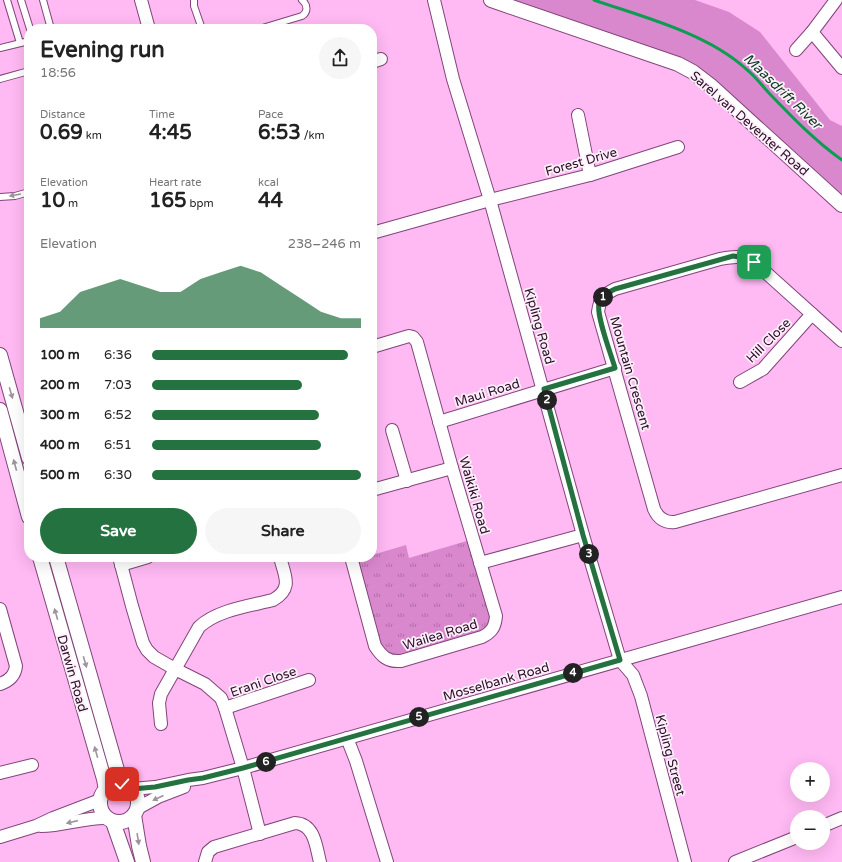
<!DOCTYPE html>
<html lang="en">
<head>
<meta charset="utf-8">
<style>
  :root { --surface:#fff; --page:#f6f6f6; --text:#222; --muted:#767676; --accent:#257241 }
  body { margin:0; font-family:"Varela Round",sans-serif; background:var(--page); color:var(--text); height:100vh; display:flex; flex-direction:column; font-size:15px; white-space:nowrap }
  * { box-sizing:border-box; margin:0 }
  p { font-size:13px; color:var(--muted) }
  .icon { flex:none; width:22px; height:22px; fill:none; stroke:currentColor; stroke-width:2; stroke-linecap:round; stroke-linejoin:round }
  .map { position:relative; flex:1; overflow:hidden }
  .panel { position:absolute; left:24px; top:24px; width:353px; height:538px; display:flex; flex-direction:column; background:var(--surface); border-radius:16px; box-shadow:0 4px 16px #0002 }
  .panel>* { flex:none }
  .controls { position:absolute; left:790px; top:762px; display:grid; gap:8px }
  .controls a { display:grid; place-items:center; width:40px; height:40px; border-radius:50%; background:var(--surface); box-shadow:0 4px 16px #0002; font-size:20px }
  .pin { position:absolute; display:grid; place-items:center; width:34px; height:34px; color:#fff; margin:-17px; border-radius:8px; box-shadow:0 2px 6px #0006 }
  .km { position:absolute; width:20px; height:20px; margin:-10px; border-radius:50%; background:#222; color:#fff; font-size:11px; line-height:20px; text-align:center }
  .round { display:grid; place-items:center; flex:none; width:42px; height:42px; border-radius:21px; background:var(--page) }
  .overview { display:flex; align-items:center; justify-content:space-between; height:68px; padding:0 16px }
  h1 { font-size:22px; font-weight:700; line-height:30px }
  .metrics { display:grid; grid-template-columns:repeat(3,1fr); gap:6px; height:68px; padding:4px 16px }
  .metrics div { display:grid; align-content:center }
  .metrics b { font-size:20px; font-weight:700 }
  .metrics small { font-size:11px; font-weight:400 }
  .metrics p { font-size:11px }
  .chart { height:112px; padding:8px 16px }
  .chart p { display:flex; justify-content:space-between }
  .chart svg { width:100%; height:72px; margin-top:4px; fill:var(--accent); opacity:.7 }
  .cta { display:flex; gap:8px; margin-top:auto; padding:8px 16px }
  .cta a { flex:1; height:46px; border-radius:24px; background:var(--accent); color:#fff; font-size:16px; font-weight:700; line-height:46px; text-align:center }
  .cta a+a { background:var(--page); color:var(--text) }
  ul { padding:0 16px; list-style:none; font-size:13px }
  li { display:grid; grid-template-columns:64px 48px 1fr; align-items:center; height:30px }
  li i { height:10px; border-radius:5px; background:var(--accent) }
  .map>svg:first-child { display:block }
</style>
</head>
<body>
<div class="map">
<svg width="842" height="862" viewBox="0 0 842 862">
  <defs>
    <pattern id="park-tufts" width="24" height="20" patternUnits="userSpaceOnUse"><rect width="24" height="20" fill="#da88ce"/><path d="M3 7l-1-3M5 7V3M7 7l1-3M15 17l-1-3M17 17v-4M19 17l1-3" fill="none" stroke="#b16ea7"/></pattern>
  </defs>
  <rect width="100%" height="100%" fill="#ffb9f3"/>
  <path fill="#da88ce" d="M512 0H695L729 12 760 32 830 120 842 126V196L714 80 698 67Z"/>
  <path fill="url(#park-tufts)" d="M470 540 491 618 489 625 481 631 396 655 387 653 381 646 358 564 361 558 372 557V555L406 545 409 558Z"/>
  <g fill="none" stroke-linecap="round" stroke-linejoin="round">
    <path stroke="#0d9c51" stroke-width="3" d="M594 0C643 17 706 33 745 68 754 75 761 84 768 92 791 116 815 141 842 160"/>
    <g stroke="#82457a" stroke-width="8">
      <g id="service">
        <path d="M7 0 20 43"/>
        <path d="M21 0 30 29"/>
        <path d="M43 0 51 29"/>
        <path d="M194 0V6L202 29"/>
        <path d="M259 29 302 16C308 12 308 5 302 0"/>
        <path d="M0 48 29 41"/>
        <path d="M0 79 29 71"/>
        <path d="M0 197 15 196 29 192"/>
      </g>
    </g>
    <g stroke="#82457a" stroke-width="14">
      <g id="minor">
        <path d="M141 0 149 29"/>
        <path d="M434 0 453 79 490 200 583 535 620 660 633 675 641 696 685 862"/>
        <path d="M812 32 842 68"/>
        <path d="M796 50 812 32 836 0"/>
        <path d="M372 62 381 59"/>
        <path d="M578 115 590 175"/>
        <path d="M372 233 490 200 590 175 678 147"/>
        <path d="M842 341 754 262C743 255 732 257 720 259L615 289C603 295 600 298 598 312L654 509C658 518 665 523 675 522L842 475"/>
        <path d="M740 382 763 369 812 314"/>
        <path d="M439 422 615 368"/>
        <path d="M392 430 407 481"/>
        <path d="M372 490 452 468"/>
        <path d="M119 557 132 606 143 643 147 650 154 657 175 669 205 684 221 698 225 708 243 768 260 834"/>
        <path d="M351 557 375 646C382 657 388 662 401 661L482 637C492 632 495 627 496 616L452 468 417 342 413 337 409 336 372 347"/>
        <path d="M480 563 583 535"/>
        <path d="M121 565 148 557"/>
        <path d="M0 609 16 666C15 676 9 681 0 684"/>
        <path d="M225 708 309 680"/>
        <path d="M161 724 159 703 161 694 199 627C217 610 249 606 273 600 294 588 284 575 280 557"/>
        <path d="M347 738 356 761 387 862"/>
        <path d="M0 773 32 765"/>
        <path d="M132 789 155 787 188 780 203 778 243 768 842 597"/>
        <path d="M138 808 158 797 184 787"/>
        <path d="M41 826C64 826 85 817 107 818"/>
        <path d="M823 826 842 818"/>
        <path d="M0 837 36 826 53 818 100 800"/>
        <path d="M205 862 208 852 214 847 295 823C315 824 316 847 320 862"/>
        <path d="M735 862 797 837"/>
      </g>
    </g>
    <g stroke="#82457a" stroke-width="16">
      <g id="tertiary">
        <path d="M491 0 678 64 693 72 710 85 842 205"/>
        <path d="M0 355 29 458"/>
        <path d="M0 410 29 517"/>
        <path d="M40 557 104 779 106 790"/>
        <path d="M56 557 121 784"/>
        <circle cx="119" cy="803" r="19"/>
        <path d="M134 815 139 846 143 862"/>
        <path d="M113 822 127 862"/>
      </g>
    </g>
    <use href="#service" stroke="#fff" stroke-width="6"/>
    <use href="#minor" stroke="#fff" stroke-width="12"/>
    <use href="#tertiary" stroke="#fff" stroke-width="14"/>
  </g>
  <defs><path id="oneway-solid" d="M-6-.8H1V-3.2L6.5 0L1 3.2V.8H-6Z"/></defs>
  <g fill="#9f939d">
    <use href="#oneway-solid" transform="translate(15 195) rotate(170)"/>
    <use href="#oneway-solid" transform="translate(11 393) rotate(74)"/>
    <use href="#oneway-solid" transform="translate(15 465) rotate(-105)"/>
    <use href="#oneway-solid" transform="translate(56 614) rotate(-106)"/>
    <use href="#oneway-solid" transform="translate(85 662) rotate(74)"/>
    <use href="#oneway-solid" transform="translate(96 752) rotate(-106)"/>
    <use href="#oneway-solid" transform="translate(158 798) rotate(155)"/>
    <use href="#oneway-solid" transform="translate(72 822) rotate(167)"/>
    <use href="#oneway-solid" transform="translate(138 839) rotate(81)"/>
  </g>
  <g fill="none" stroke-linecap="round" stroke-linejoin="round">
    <g stroke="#fff" stroke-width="8">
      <path id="route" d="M122 784 128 786 132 789 155 787 188 780 203 778 243 768 620 660 583 535 544 389 615 368C611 354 596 316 599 303 601 296 609 292 615 289L733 256 747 258 754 262"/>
    </g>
    <use href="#route" stroke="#257241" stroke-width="5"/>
  </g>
  <g text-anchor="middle" stroke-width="3.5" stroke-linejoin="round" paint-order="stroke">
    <g font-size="13" fill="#291026" stroke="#feeffb">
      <text transform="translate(750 123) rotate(41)" y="5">Sarel van Deventer Road</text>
      <text transform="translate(581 161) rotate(-16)" y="5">Forest Drive</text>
      <text transform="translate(540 326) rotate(74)" y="5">Kipling Road</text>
      <text transform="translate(768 340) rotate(-45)" y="5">Hill Close</text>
      <text transform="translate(631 373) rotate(74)" y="5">Mountain Crescent</text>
      <text transform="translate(487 392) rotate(-17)" y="5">Maui Road</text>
      <text transform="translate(475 495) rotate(74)" y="5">Waikiki Road</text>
      <text transform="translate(440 634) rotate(-17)" y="5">Wailea Road</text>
      <text transform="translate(73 673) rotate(74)" y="5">Darwin Road</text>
      <text transform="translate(263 681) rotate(-19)" y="5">Erani Close</text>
      <text transform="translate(496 681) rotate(-16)" y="5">Mosselbank Road</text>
      <text transform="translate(671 755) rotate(75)" y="5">Kipling Street</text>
    </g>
    <g font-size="14" font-style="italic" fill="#083b1d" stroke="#feeffb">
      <text transform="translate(783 91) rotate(44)" y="5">Maasdrift River</text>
    </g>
  </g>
</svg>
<div class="controls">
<a>+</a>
<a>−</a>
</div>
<div class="pin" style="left:754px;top:262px;background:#1e9e55"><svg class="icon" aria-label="arrive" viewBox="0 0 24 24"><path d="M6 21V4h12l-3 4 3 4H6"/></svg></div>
<div class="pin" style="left:122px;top:784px;background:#d93025"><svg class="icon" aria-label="check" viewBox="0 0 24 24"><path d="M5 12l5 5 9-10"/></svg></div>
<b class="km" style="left:603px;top:297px">1</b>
<b class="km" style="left:547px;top:400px">2</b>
<b class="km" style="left:589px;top:554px">3</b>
<b class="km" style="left:573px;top:673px">4</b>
<b class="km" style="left:419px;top:717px">5</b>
<b class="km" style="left:266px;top:762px">6</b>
<section class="panel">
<div class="overview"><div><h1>Evening run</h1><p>18:56</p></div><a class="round"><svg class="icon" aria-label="share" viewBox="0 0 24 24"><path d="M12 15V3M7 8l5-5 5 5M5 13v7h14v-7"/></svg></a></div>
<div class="metrics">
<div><p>Distance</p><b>0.69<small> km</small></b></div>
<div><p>Time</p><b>4:45</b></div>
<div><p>Pace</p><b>6:53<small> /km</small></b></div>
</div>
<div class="metrics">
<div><p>Elevation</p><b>10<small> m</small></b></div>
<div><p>Heart rate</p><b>165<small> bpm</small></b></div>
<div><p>kcal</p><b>44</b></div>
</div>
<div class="chart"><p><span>Elevation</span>238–246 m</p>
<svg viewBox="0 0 160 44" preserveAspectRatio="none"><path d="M0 44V38L10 34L20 22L30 18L40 14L50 18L60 22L70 22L80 14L90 10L100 6L110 10L120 18L130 26L140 34L150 38L160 38V44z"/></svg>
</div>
<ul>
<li><b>100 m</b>6:36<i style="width:94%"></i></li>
<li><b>200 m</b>7:03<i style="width:72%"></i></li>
<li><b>300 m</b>6:52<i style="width:80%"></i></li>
<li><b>400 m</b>6:51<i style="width:81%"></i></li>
<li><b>500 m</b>6:30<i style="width:100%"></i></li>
</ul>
<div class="cta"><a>Save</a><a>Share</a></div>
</section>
</div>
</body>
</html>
